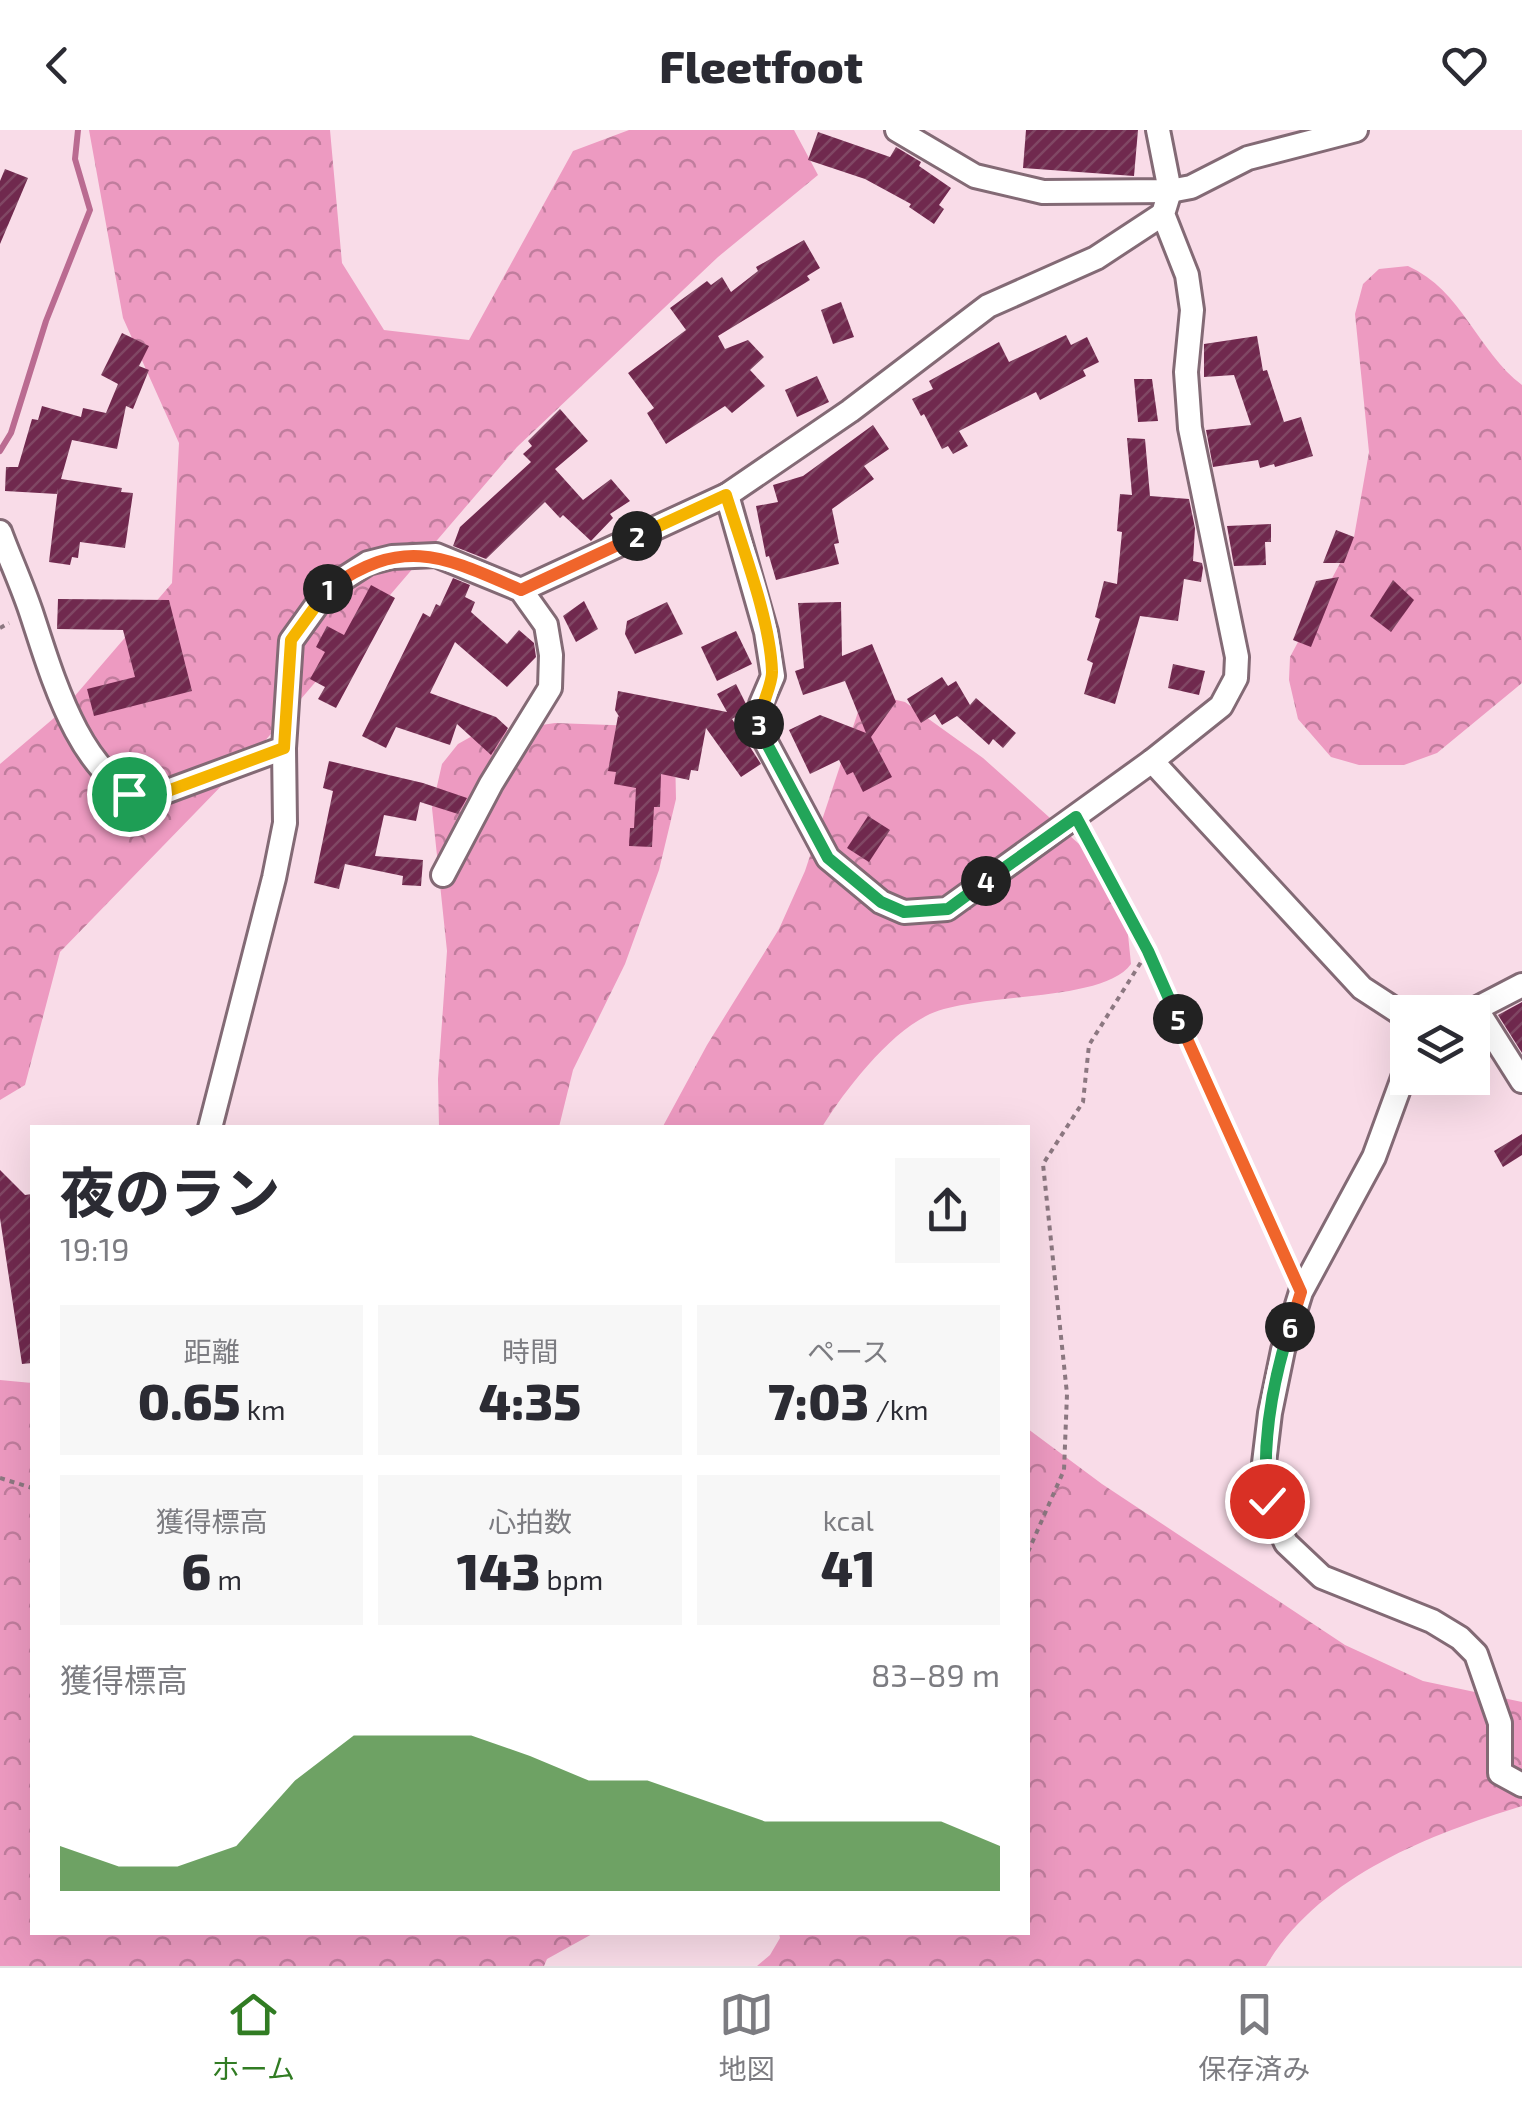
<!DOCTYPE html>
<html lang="ja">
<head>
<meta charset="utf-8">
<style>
  :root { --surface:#fff; --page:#f7f7f7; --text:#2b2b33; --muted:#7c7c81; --line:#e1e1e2; --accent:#317c23 }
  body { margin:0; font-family:"Exo 2","Noto Sans JP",sans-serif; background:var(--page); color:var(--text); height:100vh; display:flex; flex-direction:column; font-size:38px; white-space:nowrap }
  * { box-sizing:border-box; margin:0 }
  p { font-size:32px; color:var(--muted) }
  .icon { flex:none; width:55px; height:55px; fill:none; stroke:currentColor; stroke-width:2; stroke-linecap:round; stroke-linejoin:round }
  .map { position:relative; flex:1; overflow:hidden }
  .sheet { position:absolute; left:30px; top:995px; width:1000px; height:810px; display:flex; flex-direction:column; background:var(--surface); border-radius:0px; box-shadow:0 10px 40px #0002 }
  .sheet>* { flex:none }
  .buttons { position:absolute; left:1390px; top:865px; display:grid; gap:20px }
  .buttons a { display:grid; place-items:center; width:100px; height:100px; border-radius:0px; background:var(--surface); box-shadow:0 10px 40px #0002; font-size:50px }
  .pin { position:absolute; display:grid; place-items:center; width:85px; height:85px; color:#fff; margin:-42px; border:5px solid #fff; border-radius:50%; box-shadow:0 2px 10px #0007 }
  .km { position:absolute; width:50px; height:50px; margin:-25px; border-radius:50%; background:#222; color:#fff; font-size:28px; line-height:50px; text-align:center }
  .round { display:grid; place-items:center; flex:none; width:105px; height:105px; border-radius:0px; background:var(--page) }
  .summary { display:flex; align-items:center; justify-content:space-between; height:170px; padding:0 30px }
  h1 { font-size:55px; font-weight:800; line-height:75px }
  .figures { display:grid; grid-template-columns:repeat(3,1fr); gap:15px; height:170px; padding:10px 30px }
  .figures div { display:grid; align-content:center; border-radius:0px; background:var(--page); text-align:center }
  .figures b { font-size:50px; font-weight:800 }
  .figures small { font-size:28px; font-weight:400 }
  .figures p { font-size:28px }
  .chart { height:280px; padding:20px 30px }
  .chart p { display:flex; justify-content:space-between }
  .chart svg { width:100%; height:180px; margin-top:10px; fill:var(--accent); opacity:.7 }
  header { display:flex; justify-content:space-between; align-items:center; height:130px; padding:0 30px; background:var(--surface); font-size:45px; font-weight:800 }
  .menu { display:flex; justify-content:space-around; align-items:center; height:140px; border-top:2px solid var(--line); background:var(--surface); font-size:28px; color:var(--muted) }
  .menu a { display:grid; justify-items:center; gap:5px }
  .menu .active { color:var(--accent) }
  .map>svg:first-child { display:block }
</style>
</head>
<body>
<header><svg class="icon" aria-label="back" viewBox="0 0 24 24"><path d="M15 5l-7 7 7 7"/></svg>Fleetfoot<svg class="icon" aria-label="heart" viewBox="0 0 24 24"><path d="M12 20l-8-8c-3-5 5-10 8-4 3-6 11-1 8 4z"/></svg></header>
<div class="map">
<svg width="1522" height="1836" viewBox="0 0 1522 1836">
  <defs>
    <pattern id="forest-crowns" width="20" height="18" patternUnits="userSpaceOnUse" patternTransform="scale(2.5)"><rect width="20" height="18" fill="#ed9ac1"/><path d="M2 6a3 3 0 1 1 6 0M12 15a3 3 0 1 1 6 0" fill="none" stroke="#c07d9d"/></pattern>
    <pattern id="building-hatch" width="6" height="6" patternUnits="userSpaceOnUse" patternTransform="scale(2.5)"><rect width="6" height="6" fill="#70294e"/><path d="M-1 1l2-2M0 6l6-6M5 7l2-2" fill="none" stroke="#804764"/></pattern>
  </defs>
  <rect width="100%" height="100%" fill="#f9dce8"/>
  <g fill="url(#forest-crowns)">
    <path d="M89 0H330L342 133 384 200 469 210 573 21 629 0H794L818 45 718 127 517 317 264 612 60 822 25 955 0 970V634L61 582 172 453 179 313 123 188Z"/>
    <path d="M1408 136C1462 160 1478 222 1522 255V553L1437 623 1404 635H1359L1331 627 1298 589 1289 550 1290 527 1354 407 1369 322 1355 184 1363 154 1379 139Z"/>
    <path d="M875 565 905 572 983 628 1098 731 1125 775 1131 834C1102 874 974 861 926 886 887 906 845 960 822 997L662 998 707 915 779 799 805 741 859 579Z"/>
    <path d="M555 593 638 596 675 622 676 669 659 740 625 834 573 940 559 997H439L438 949 447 821 432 678 442 634 458 614 474 605Z"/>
    <path d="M0 1250 32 1253V1802L594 1803 547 1829 544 1836H0Z"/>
    <path d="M1028 1299 1102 1354 1345 1515 1423 1551 1522 1572V1676C1428 1705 1319 1747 1266 1836H757L770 1825 780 1808 779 1803 1028 1802Z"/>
  </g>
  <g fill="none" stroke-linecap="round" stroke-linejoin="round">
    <path stroke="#ba6b91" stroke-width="6" d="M0 321 11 303 46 191 90 80 75 29 78 0"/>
  </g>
  <g fill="url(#building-hatch)">
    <path d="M1026 0H1138L1134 46 1023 38Z"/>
    <path d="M818 2 890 27 896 17 921 32 919 36 951 58 939 75 944 79 934 94 909 77 911 74 865 49 808 30Z"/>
    <path d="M5 39 28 48 0 114V51Z"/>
    <path d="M804 110 820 138 807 146 810 150 718 206 725 219 748 210 764 227 750 240 765 256 732 283 725 276 666 314 647 283 654 278 628 243 686 200 670 178 707 151 711 155 722 147 731 162 758 141 756 137Z"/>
    <path d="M841 172 854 207 833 214 821 180Z"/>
    <path d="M122 203 149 216 139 236 149 240 133 279 126 276 117 319 72 310 61 349 122 358 121 362 133 363 125 418 80 412 78 428 72 427 70 435 49 432 58 358 57 364 5 361 6 337H18L32 289 38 290 42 276 81 287 83 278 106 283 118 254 101 245Z"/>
    <path d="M1066 205 1071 215 1087 207 1099 232 1083 240 1086 246 1040 270 1036 262 959 301 968 316 953 324 948 316 942 319 924 284 921 286 912 269 933 259 929 251 999 212 1009 232Z"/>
    <path d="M1257 206 1263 241 1267 240 1284 292 1301 287 1313 326 1275 337 1274 334 1260 338 1258 330 1213 337 1206 300 1251 295 1234 245 1204 247V214Z"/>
    <path d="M817 246 829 272 797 287 785 260Z"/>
    <path d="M1134 249H1152L1158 291 1138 292Z"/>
    <path d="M560 279 588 311 555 339 583 370 611 349 630 371 610 384 613 388 591 411 563 385 560 388 545 372 486 429 453 416 460 397 531 332 523 324 532 316 528 311Z"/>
    <path d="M873 295 889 319 864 336 874 349 832 379 839 413 834 414 839 434 776 450 769 426 766 427 756 376 778 372 773 355 803 346Z"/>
    <path d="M1127 308 1145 309 1150 366 1189 369 1195 398 1193 431 1202 433 1203 438 1201 452 1184 449 1178 491 1140 486 1115 574 1084 564 1093 533 1087 530 1100 489 1095 487 1104 451 1117 454 1122 402 1117 401 1120 364 1132 365Z"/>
    <path d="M1271 394V412H1265L1266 435 1234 436 1227 396Z"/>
    <path d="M1336 400 1354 407 1344 433H1323Z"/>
    <path d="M1339 447 1311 517 1293 510 1316 451Z"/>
    <path d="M453 448 470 455 465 467 475 472 471 482 507 514 519 500 534 513 536 527 507 557 455 512 430 563 496 587 508 598 491 625 457 594 450 615 396 597 386 618 362 606 423 483 430 487 436 474 440 476Z"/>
    <path d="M1393 450 1414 470 1391 502 1370 486Z"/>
    <path d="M371 455 395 468 336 578 318 569 325 557 310 549 325 522 316 517 327 496 344 505Z"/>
    <path d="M58 469 169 470 192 561 94 586 87 559 135 547 123 500 57 499Z"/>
    <path d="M584 471 598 499 576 512 563 486Z"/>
    <path d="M667 472 683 504 635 524 625 504 627 491Z"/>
    <path d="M841 472 842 526 872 514 896 572 871 607 892 647 863 662 853 642 847 645 839 630 810 644 789 600 820 585 866 603 845 551 803 565 795 541 804 538 798 473Z"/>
    <path d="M736 501 752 534 717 551 701 517Z"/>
    <path d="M1173 534 1205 541 1199 565 1168 558Z"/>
    <path d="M942 547 948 556 956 551 970 575 976 568 1016 603 1003 618 993 609 989 615 957 586 942 595 935 584 921 593 907 569Z"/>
    <path d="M736 554 746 574 745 582 732 589 761 634 741 647 706 598 698 641 691 640 689 650 661 644 660 677H654L652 717 629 716 630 698H634L636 658 614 654 616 642 608 641 618 586 620 588 615 580 618 561 727 582 717 564Z"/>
    <path d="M329 631 423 653 467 668 458 684 420 672 416 691 384 685 375 726 423 730 421 756 402 755 403 746 345 734 339 759 314 753 333 661 323 658Z"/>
    <path d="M868 686 890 700 869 732 847 718Z"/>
    <path d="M1522 872V923L1498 885Z"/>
    <path d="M1522 1004V1025L1503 1037 1494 1021Z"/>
    <path d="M0 1040 25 1065 32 1064V1233L22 1234 0 1088Z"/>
  </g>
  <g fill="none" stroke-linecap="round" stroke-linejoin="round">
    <g stroke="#836a75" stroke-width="28">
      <g id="minor">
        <path d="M897 0 975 46 1043 62 1170 61 1191 57 1248 28 1356 0"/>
        <path d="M727 365 766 502 773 546 761 574 759 599 828 728 881 772 904 782 947 779 1152 631 1221 576 1236 548 1237 527 1190 298 1186 242 1192 180 1187 145 1163 84 1170 61 1158 0"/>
        <path d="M0 402C10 429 22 455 31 482 51 542 79 648 146 669L284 618 291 511 329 458 368 433 392 427 436 425 521 460 546 495 551 525 550 558 491 654 443 745"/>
        <path d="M521 460 727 365 850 281 988 176 1096 128 1163 84"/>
        <path d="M1152 631 1362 858 1408 888"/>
        <path d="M1477 880 1522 951"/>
        <path d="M1470 882 1522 855"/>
        <path d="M1408 934 1374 1027 1301 1162 1283 1220 1270 1283 1264 1333 1267 1371 1286 1413 1322 1447 1432 1491 1460 1508 1476 1524 1500 1593V1643L1522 1655"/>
        <path d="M210 998 274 748 285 693 284 618"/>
      </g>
    </g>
    <g stroke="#8c7881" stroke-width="4" stroke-dasharray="5 5" stroke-linecap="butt">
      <path d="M0 498 9 493"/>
      <path d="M1086 705 1148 821 1289 1135"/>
      <path d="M0 1348 32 1358"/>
      <path d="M1028 1422 1064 1340 1067 1264 1043 1034 1083 972 1089 915 1148 821"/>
    </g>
    <use href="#minor" stroke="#fff" stroke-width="22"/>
  </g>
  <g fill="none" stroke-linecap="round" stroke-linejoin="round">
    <g stroke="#fff" stroke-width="20">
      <path id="split-1" d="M129 664 146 669 284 618 291 510 328 459"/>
    </g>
    <g stroke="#fff" stroke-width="20">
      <path id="split-2" d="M328 459C404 405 443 426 521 460L637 406"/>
    </g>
    <g stroke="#fff" stroke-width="20">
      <path id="split-3" d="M637 406 726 365C742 417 770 488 772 541 773 554 760 576 759 594"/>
    </g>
    <g stroke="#fff" stroke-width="20">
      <path id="split-4" d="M759 594V599L828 728 881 772 904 782 948 779 986 751"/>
    </g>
    <g stroke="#fff" stroke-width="20">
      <path id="split-5" d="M986 751 1076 687 1148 821 1178 889"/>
    </g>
    <g stroke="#fff" stroke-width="20">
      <path id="split-6" d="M1178 889 1301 1162 1290 1197"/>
    </g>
    <g stroke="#fff" stroke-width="20">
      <path id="split-7" d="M1267 1371C1262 1313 1272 1253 1290 1197"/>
    </g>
    <use href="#split-1" stroke="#f5b400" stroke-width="12"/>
    <use href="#split-2" stroke="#f0652b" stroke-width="12"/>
    <use href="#split-3" stroke="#f5b400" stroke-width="12"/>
    <use href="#split-4" stroke="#22a559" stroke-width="12"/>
    <use href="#split-5" stroke="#22a559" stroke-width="12"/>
    <use href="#split-6" stroke="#f0652b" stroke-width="12"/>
    <use href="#split-7" stroke="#22a559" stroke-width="12"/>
  </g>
</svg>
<div class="buttons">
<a><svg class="icon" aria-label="layers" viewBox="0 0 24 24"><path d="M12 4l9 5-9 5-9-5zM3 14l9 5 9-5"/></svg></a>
</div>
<div class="pin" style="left:129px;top:664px;background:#1e9e55"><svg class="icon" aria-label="arrive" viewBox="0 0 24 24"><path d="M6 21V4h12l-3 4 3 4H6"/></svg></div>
<div class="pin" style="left:1267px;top:1371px;background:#d93025"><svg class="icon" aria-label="check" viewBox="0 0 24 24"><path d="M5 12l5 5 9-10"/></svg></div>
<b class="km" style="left:328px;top:459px">1</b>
<b class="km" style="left:637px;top:406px">2</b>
<b class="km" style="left:759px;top:594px">3</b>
<b class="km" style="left:986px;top:751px">4</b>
<b class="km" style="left:1178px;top:889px">5</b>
<b class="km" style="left:1290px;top:1197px">6</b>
<section class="sheet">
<div class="summary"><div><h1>夜のラン</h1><p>19:19</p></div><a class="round"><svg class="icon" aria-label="share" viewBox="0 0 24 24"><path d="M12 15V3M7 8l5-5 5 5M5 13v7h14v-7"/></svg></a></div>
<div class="figures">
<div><p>距離</p><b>0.65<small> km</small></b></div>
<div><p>時間</p><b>4:35</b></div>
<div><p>ペース</p><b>7:03<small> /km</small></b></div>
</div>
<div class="figures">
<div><p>獲得標高</p><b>6<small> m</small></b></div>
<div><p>心拍数</p><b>143<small> bpm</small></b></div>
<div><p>kcal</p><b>41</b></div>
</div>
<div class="chart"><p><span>獲得標高</span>83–89 m</p>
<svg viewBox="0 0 160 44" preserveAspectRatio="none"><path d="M0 44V33L10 38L20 38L30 33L40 17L50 6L60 6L70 6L80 11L90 17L100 17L110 22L120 27L130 27L140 27L150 27L160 33V44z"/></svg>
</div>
</section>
</div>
<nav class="menu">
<a class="active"><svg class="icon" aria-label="home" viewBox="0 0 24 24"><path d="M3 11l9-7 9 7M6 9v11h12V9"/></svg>ホーム</a>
<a><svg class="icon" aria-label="map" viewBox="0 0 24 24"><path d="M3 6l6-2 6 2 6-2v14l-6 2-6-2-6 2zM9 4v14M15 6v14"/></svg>地図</a>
<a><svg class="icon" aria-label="saved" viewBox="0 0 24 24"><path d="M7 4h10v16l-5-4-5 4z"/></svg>保存済み</a>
</nav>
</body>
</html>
